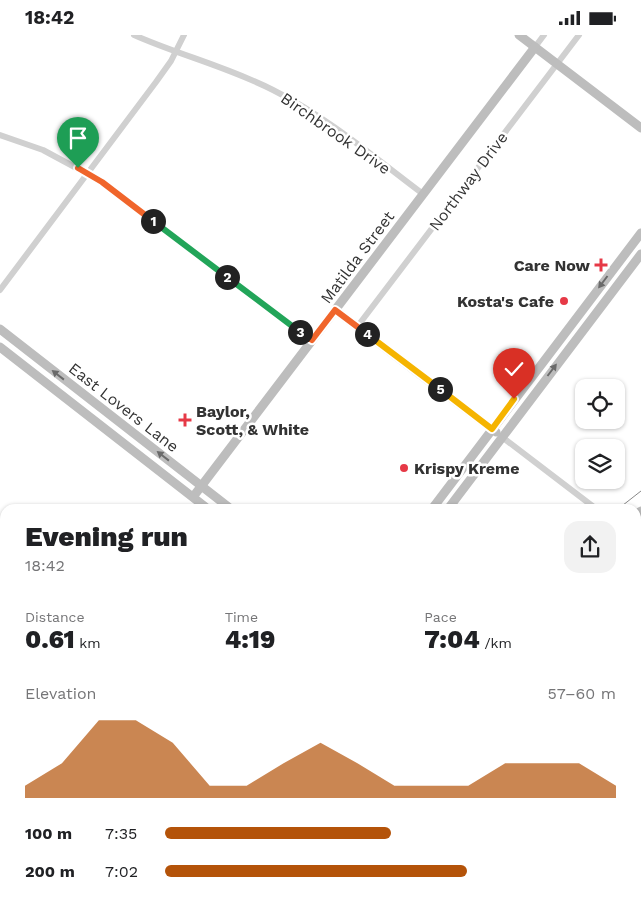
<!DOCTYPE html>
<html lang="en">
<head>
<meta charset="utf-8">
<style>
  :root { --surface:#fff; --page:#f2f2f2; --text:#202124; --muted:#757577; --accent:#b45309 }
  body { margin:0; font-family:"Work Sans",sans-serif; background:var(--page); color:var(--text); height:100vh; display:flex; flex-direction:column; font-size:19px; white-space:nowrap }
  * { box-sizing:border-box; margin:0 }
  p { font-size:16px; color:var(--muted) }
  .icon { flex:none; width:28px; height:28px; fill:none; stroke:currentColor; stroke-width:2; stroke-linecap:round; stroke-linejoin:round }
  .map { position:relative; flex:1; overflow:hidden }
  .sheet { position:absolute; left:0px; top:469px; width:641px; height:396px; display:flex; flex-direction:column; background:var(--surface); border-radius:15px 15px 0 0; box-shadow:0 1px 4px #0004 }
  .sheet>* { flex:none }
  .fabs { position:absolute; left:575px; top:344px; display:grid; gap:10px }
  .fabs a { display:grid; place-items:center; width:50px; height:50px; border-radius:10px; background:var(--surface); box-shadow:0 1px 4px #0004; font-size:25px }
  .pin { position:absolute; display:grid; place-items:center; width:42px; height:42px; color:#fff; margin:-51px -21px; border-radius:50% 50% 50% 0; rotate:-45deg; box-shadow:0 0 5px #0007 }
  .pin .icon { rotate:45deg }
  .km { position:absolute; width:25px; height:25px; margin:-12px; border-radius:50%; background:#222; color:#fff; font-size:14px; line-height:25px; text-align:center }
  .round { display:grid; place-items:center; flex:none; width:52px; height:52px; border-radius:15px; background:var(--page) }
  .head { display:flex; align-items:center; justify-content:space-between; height:85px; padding:0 25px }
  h1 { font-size:28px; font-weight:800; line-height:38px }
  .stats { display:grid; grid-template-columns:repeat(3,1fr); gap:8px; height:85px; padding:5px 25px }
  .stats div { display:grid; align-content:center }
  .stats b { font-size:25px; font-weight:800 }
  .stats small { font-size:14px; font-weight:400 }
  .stats p { font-size:14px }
  .chart { height:140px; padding:10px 25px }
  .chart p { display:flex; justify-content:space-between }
  .chart svg { width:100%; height:90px; margin-top:5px; fill:var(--accent); opacity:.7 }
  ul { padding:0 25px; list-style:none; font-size:16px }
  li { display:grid; grid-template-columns:80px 60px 1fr; align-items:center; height:38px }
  li i { height:12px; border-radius:6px; background:var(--accent) }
  .status { display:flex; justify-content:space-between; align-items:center; height:35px; padding:0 25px; background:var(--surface); direction:ltr }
  .status svg { height:14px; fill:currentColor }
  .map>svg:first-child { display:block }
</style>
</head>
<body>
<div class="status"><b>18:42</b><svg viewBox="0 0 49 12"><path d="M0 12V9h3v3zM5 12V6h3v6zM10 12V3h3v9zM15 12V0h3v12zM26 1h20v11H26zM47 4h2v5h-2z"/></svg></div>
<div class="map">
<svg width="641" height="864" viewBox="0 0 641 864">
  <rect width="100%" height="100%" fill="#fff"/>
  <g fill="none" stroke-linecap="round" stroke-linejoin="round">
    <g stroke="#d0d0d0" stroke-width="6">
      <path d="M134 0C179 20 228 32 273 55 327 82 375 123 423 159"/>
      <path d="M535 12 544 0"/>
      <path d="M0 100 43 115 95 143 312 305"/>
      <path d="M0 255 156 47 171 26 184 0"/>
      <path d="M357 292 579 0"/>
      <path d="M502 402 595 473"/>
      <path d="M636 590 641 584"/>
      <path d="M636 641 641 645"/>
      <path d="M636 699 641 692"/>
      <path d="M0 702 5 706"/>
      <path d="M402 860 408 864"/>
      <path d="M559 860 564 864"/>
      <path d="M512 864 515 860"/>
    </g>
    <g stroke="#bdbdbd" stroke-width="9">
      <path d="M519 0 641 93"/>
      <path d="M335 275 496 397"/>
      <path d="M0 294 231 474"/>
      <path d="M0 312 208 474"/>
      <path d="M193 462 535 12"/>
      <path d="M432 474 641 198"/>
      <path d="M448 474 641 219"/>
      <path d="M636 479 641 476"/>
      <path d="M636 564 641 561"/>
      <path d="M636 796 641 800"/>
      <path d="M26 864 31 860"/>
      <path d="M45 864 50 860"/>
      <path d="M167 864 171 860"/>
      <path d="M259 864 263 860"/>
    </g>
    <g stroke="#9a9a9a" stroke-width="11">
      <path d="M636 493 641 489"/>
      <path d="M636 512 641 508"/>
      <path d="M636 534 641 531"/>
      <path d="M636 555 641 551"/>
      <path d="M178 864 180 860"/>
      <path d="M193 864 197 860"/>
      <path d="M218 864 221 860"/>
      <path d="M244 864 248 860"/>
    </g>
    <g stroke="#888" stroke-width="1">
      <path d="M618 474 641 456"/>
      <path d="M126 864 131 860"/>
    </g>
  </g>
  <defs><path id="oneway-solid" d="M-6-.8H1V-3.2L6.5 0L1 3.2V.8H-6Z" transform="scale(1.25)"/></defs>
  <g fill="#6a6a6a">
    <use href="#oneway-solid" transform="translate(603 247) rotate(127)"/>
    <use href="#oneway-solid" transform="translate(552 335) rotate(-53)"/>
    <use href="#oneway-solid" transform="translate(58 340) rotate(-142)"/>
    <use href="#oneway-solid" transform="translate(163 421) rotate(-142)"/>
  </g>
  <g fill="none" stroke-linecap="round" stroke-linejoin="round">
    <g stroke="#fff" stroke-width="10">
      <path id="split-1" d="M78 133 102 147 153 186"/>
    </g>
    <g stroke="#fff" stroke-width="10">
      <path id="split-2" d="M153 186 227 242"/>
    </g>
    <g stroke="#fff" stroke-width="10">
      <path id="split-3" d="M227 242 300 297"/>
    </g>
    <g stroke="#fff" stroke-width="10">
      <path id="split-4" d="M300 297 312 305 335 275 367 299"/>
    </g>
    <g stroke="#fff" stroke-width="10">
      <path id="split-5" d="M367 299 440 354"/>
    </g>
    <g stroke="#fff" stroke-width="10">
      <path id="split-6" d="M440 354 492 394 514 364"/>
    </g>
    <use href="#split-1" stroke="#f0652b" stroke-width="6"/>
    <use href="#split-2" stroke="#22a559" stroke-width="6"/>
    <use href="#split-3" stroke="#22a559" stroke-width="6"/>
    <use href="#split-4" stroke="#f0652b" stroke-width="6"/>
    <use href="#split-5" stroke="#f5b400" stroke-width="6"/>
    <use href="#split-6" stroke="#f5b400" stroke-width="6"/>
  </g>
  <g fill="#e63946" stroke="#fff" stroke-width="2">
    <path d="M598.5 222.5h5v5h5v5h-5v5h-5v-5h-5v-5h5z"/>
    <circle cx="564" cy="266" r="5"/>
    <path d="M182.5 377.5h5v5h5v5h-5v5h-5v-5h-5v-5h5z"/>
    <circle cx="404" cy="433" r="5"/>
  </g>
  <g text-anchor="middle" stroke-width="5" stroke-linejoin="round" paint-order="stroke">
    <g font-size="16" fill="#333" stroke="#fff">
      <text transform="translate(336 98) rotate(35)" y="6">Birchbrook Drive</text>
      <text transform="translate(468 146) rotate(-53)" y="6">Northway Drive</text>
      <text transform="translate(357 222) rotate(-53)" y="6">Matilda Street</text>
      <text transform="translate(124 372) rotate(38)" y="6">East Lovers Lane</text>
    </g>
    <g font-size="16" font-weight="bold" fill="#333" stroke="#fff" text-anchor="end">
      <text x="590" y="236">Care Now</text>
      <text x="554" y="272">Kosta's Cafe</text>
      <text x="196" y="382" text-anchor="start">Baylor,<tspan x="196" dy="18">Scott, &amp; White</tspan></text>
      <text x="414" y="439" text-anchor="start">Krispy Kreme</text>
    </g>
  </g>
</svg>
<div class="fabs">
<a><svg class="icon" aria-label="locate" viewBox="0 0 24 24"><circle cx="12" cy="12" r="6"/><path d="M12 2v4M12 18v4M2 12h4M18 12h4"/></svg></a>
<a><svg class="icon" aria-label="layers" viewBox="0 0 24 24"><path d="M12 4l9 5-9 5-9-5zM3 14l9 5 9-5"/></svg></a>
</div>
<div class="pin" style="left:78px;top:133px;background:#1e9e55"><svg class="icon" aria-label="arrive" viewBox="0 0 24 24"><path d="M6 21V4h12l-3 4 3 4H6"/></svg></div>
<div class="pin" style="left:514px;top:364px;background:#d93025"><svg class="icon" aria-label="check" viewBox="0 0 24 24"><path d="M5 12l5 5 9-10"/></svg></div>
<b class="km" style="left:153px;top:186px">1</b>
<b class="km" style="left:227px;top:242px">2</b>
<b class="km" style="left:300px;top:297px">3</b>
<b class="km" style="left:367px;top:299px">4</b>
<b class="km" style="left:440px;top:354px">5</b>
<section class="sheet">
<div class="head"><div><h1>Evening run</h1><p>18:42</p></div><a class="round"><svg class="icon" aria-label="share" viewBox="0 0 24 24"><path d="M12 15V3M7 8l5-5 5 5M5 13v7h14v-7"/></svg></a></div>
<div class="stats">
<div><p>Distance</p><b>0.61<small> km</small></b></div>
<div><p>Time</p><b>4:19</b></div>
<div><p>Pace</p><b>7:04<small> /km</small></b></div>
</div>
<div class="chart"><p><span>Elevation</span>57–60 m</p>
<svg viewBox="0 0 160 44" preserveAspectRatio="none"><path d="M0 44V38L10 27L20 6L30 6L40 17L50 38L60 38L70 27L80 17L90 27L100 38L110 38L120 38L130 27L140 27L150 27L160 38V44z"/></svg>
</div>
<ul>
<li><b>100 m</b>7:35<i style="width:50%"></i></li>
<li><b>200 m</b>7:02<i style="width:67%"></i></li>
</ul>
</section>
</div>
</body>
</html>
